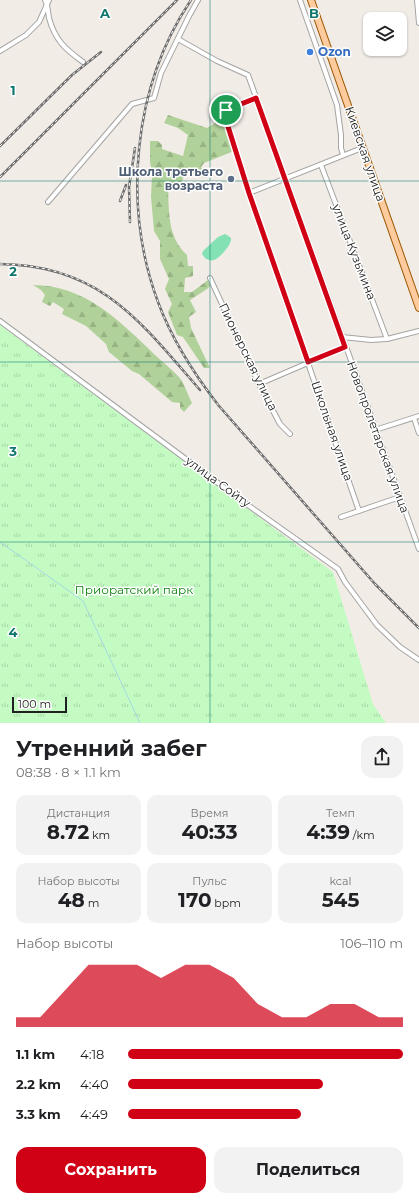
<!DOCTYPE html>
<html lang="ru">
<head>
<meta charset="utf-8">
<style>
  :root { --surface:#fff; --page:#f2f2f2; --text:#202124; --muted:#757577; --accent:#d00015 }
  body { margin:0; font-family:Montserrat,sans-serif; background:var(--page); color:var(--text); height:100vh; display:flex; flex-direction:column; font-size:15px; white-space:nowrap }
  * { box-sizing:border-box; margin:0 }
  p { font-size:13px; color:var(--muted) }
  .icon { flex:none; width:22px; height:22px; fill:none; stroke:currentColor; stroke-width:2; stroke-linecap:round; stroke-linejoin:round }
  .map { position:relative; height:723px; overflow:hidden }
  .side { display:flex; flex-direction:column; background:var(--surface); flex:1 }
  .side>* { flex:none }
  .buttons { position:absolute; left:363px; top:12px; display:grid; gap:8px }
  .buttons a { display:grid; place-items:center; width:44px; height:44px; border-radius:8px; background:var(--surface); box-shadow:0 1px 3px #0004; font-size:20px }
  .scale { position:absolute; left:12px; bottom:10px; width:55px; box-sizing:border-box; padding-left:4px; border:2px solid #202020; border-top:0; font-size:11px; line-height:14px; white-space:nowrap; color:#202020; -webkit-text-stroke:3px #fff; paint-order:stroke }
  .pin { position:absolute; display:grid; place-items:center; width:34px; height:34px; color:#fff; margin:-17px; border:2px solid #fff; border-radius:50%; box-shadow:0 1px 4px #0007 }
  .round { display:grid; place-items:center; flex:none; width:42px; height:42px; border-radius:12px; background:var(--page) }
  .overview { display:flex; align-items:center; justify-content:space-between; height:68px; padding:0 16px }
  h1 { font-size:22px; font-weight:700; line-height:30px }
  .stats { display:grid; grid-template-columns:repeat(3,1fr); gap:6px; height:68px; padding:4px 16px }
  .stats div { display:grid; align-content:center; border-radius:10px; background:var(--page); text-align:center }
  .stats b { font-size:20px; font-weight:700 }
  .stats small { font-size:11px; font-weight:400 }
  .stats p { font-size:11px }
  .chart { height:112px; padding:8px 16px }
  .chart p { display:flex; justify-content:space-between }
  .chart svg { width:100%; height:72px; margin-top:4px; fill:var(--accent); opacity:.7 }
  .action { display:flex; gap:8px; margin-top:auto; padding:8px 16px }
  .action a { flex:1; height:46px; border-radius:12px; background:var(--accent); color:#fff; font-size:16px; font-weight:700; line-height:46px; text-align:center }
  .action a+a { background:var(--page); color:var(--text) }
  ul { padding:0 16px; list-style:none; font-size:13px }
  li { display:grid; grid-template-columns:64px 48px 1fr; align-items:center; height:30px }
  li i { height:10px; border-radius:5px; background:var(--accent) }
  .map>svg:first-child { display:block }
</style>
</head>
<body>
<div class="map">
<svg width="419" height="723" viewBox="0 0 419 723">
  <defs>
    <pattern id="forest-firs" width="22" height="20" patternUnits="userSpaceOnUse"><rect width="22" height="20" fill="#b0d19a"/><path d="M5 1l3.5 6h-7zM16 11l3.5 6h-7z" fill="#97b384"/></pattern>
    <pattern id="park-tufts" width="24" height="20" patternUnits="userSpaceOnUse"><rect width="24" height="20" fill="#c4fbc3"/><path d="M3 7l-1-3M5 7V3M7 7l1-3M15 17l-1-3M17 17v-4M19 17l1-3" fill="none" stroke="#a8d7a7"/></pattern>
  </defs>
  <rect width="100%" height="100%" fill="#f1ece6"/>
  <g fill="url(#forest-firs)">
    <path d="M168 115 207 128 223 118 234 151 204 163 201 167 206 178 185 171 182 182 168 185C169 210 167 237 187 255L188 266H193V276L185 278 184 292H192L208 280 210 286 207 289 190 300 196 312 189 317 191 328 210 368H204L183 337 177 335 168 312 172 304 165 289 169 279 160 259V241L154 231 151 197 152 175 150 161V141H158L162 145V149L183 156 188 135 178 128 164 123Z"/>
    <path d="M33 285C84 285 119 320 154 354 161 361 177 373 182 381 186 388 188 396 192 403L184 412 180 408V403L172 402 139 374 132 371 109 352 106 344 86 326 62 314 64 309 53 302 50 306 42 302 45 295 41 290Z"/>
  </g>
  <path fill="url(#park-tufts)" d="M0 325 333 572 373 704 386 723H0Z"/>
  <path fill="#83e1b3" d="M225 234 227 235 231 238C232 244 221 257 214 260 211 261 208 260 205 258L202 254 203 251 218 237Z"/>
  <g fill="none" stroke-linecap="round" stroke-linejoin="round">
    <path stroke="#a6d8df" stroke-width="1" d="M0 542 83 601 140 723"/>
    <g stroke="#a4a4a4" stroke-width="6">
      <g id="minor">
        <path d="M45 0C48 6 48 12 49 18 55 40 65 49 83 62"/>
        <path d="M300 0 337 105 341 135V148L343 155"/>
        <path d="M417 0 419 23"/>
        <path d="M178 39 217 61 248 75 419 549"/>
        <path d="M0 51 26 35 39 22 49 0"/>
        <path d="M256 99 226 110 225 117 250 195 359 511"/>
        <path d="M321 165 387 339"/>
        <path d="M249 193 362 148"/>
        <path d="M48 202 132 104 154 98 161 73 189 16 198 0"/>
        <path d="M210 278 259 384 280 424 290 434"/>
        <path d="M0 321 245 503 338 569 345 582 377 625 400 647 419 660"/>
        <path d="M342 337 371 340 387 339 419 331"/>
        <path d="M259 384 345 347"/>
        <path d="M414 418 419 433"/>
        <path d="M375 430 419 416"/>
        <path d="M341 517 400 497"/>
      </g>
    </g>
    <g stroke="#9c5800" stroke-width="8">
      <path id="primary" d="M311 0 419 308"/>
    </g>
    <use href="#minor" stroke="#fff" stroke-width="4"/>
    <use href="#primary" stroke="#fecb9e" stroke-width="6"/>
    <g stroke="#6e6e6e" stroke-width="2.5">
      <g id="rail">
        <path d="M191 0C133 86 122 205 158 302 172 340 194 374 219 406L375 584 419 628"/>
        <path d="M0 146 72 75 101 52"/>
        <path d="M0 177 177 0"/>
        <path d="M120 201 126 185"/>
        <path d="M130 222 129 187 135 148"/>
        <path d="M0 264C100 265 140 321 200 390"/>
      </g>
    </g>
    <use href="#rail" stroke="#fff" stroke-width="1" stroke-dasharray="3" stroke-linecap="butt"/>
  </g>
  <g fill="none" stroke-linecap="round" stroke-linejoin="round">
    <g stroke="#fff" stroke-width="8">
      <path id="route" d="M256 98 345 347 308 362 249 193 225 117 226 110Z"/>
    </g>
    <use href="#route" stroke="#d00015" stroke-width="5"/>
  </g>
  <path fill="none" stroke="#0f766e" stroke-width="1" stroke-opacity="0.55" d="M210 0V723M0 181H419M0 362H419M0 542H419"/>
  <circle fill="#3f7fe0" stroke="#fff" stroke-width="1.5" cx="310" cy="52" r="4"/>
  <circle fill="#5c6f8a" stroke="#fff" stroke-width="1.5" cx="231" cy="179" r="4"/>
  <g text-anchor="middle" stroke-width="3" stroke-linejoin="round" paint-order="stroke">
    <g font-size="12" font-weight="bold" fill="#366cbe" stroke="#fff" text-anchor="start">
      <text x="318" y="56">Ozon</text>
    </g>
    <g font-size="12" fill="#202020" stroke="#fff">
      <text transform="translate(365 154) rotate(71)" y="4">Киевская улица</text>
      <text transform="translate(354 252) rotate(69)" y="4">улица Кузьмина</text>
      <text transform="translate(248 357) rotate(64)" y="4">Пионерская улица</text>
      <text transform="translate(332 431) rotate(71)" y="4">Школьная улица</text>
      <text transform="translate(378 437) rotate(70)" y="4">Новопролетарская улица</text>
      <text transform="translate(218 482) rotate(36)" y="4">улица Сойту</text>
    </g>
    <g font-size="12" font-weight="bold" fill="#4e5e75" stroke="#fff" text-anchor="end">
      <text x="223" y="176">Школа третьего<tspan x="223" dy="14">возраста</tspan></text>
    </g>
    <g font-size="12" fill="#0c820a" stroke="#fff">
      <text x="134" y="594">Приоратский парк</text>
    </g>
  </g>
  <g font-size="13" text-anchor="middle" font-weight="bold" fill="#0f766e" stroke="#fff" stroke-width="3" stroke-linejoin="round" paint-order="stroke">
    <text x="105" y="18">A</text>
    <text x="314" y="18">B</text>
    <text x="13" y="95">1</text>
    <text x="13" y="276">2</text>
    <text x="13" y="456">3</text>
    <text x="13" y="637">4</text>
  </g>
</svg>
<div class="buttons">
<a><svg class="icon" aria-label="layers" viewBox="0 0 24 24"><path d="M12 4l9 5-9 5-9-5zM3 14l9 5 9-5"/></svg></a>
</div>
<div class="scale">100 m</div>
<div class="pin" style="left:226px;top:110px;background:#1e9e55"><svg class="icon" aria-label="arrive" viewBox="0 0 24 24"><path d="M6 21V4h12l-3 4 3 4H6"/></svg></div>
</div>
<section class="side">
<div class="overview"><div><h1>Утренний забег</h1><p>08:38 · 8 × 1.1 km</p></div><a class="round"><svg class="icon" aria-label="share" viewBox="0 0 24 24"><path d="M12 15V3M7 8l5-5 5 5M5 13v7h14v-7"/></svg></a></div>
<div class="stats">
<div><p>Дистанция</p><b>8.72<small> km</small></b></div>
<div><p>Время</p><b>40:33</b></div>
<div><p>Темп</p><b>4:39<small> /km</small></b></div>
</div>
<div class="stats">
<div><p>Набор высоты</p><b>48<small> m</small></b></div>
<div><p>Пульс</p><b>170<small> bpm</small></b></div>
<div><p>kcal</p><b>545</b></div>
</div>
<div class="chart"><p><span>Набор высоты</span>106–110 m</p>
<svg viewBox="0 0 160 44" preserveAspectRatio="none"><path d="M0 44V38L10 38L20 22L30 6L40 6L50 6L60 14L70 6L80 6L90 14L100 30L110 38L120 38L130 30L140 30L150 38L160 38V44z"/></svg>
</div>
<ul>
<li><b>1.1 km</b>4:18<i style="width:100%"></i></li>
<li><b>2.2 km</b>4:40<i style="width:71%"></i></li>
<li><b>3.3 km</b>4:49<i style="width:63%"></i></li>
</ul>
<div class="action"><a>Сохранить</a><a>Поделиться</a></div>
</section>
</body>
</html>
